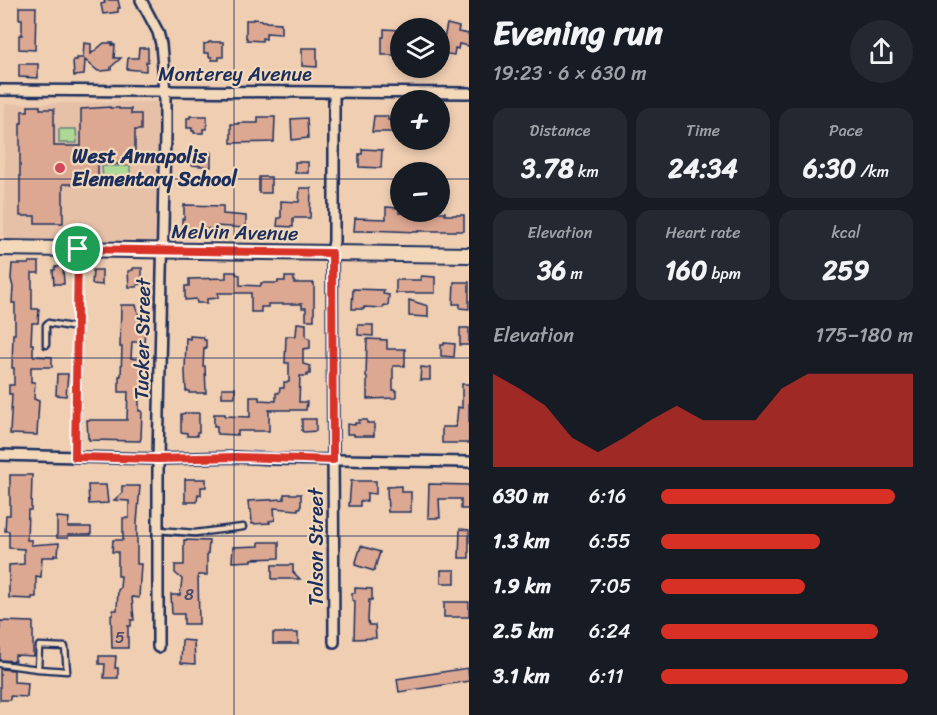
<!DOCTYPE html>
<html lang="en">
<head>
<meta charset="utf-8">
<style>
  :root { --surface:#171b24; --page:#242831; --text:#f1f3f6; --muted:#9ea1a6; --accent:#d93025 }
  body { margin:0; font-family:Sriracha,sans-serif; background:var(--page); color:var(--text); height:100vh; display:flex; flex-direction:column; font-size:22px; white-space:nowrap }
  * { box-sizing:border-box; margin:0 }
  p { font-size:20px; color:var(--muted) }
  .icon { flex:none; width:33px; height:33px; fill:none; stroke:currentColor; stroke-width:2; stroke-linecap:round; stroke-linejoin:round }
  .map { position:relative; flex:1; overflow:hidden }
  .side { display:flex; flex-direction:column; background:var(--surface); width:468px }
  .side>* { flex:none }
  .buttons { position:absolute; left:390px; top:18px; display:grid; gap:12px }
  .buttons a { display:grid; place-items:center; width:60px; height:60px; border-radius:50%; background:var(--surface); box-shadow:0 3px 9px #0003; font-size:30px }
  .pin { position:absolute; display:grid; place-items:center; width:51px; height:51px; color:#fff; margin:-26px; border:3px solid #fff; border-radius:50%; box-shadow:0 2px 6px #0007 }
  .round { display:grid; place-items:center; flex:none; width:63px; height:63px; border-radius:32px; background:var(--page) }
  .overview { display:flex; align-items:center; justify-content:space-between; height:102px; padding:0 24px }
  h1 { font-size:33px; font-weight:700; line-height:45px }
  .stats { display:grid; grid-template-columns:repeat(3,1fr); gap:9px; height:102px; padding:6px 24px }
  .stats div { display:grid; align-content:center; border-radius:15px; background:var(--page); text-align:center }
  .stats b { font-size:26px; font-weight:700 }
  .stats small { font-size:16px; font-weight:400 }
  .stats p { font-size:16px }
  .chart { height:168px; padding:12px 24px }
  .chart p { display:flex; justify-content:space-between }
  .chart svg { width:100%; height:108px; margin-top:6px; fill:var(--accent); opacity:.7 }
  ul { padding:0 24px; list-style:none; font-size:20px }
  li { display:grid; grid-template-columns:96px 72px 1fr; align-items:center; height:45px }
  li i { height:15px; border-radius:8px; background:var(--accent) }
  main { display:flex; flex:1; min-height:0 }
  .map>svg:first-child { display:block }
</style>
</head>
<body>
<main>
<div class="map">
<svg width="469" height="715" viewBox="0 0 469 715">
  <rect width="100%" height="100%" fill="#efceb2"/>
  <filter id="ink" filterUnits="userSpaceOnUse"><feTurbulence type="fractalNoise" baseFrequency=".0167" numOctaves="2"/><feDisplacementMap in="SourceGraphic" scale="12" xChannelSelector="R" yChannelSelector="G"/><feConvolveMatrix kernelMatrix="1 2 1 2 8 2 1 2 1" color-interpolation-filters="sRGB"/></filter>
  <g filter="url(#ink)">
    <path fill="#e6c0a7" d="M160 102 157 242 4 243 5 104Z"/>
    <g fill="#add896" stroke="#64847a" stroke-width="1.5">
      <path d="M59 129H76L77 143H59Z"/>
      <path d="M102 166H130V178L115 181 103 180Z"/>
    </g>
    <g fill="#dda892" stroke="#1b2f5e" stroke-width="1.5">
      <path d="M104 0H118L120 8H118V12L103 14 101 4 105 3Z"/>
      <path d="M19 7H36L35 50 19 49V35H22V19H19Z"/>
      <path d="M253 19 262 20V21H266V22L281 23V34L266 33V39L262 38V41L247 40V38H246V20H253Z"/>
      <path d="M447 24 459 27 458 32 469 34V46L459 44 458 49 455 48 454 55 441 53Z"/>
      <path d="M384 29 400 30V55H382V37H384Z"/>
      <path d="M209 42H223V57H219V60H212V57H209V53H204V44L209 43Z"/>
      <path d="M84 43 91 44V54L104 43H113L112 45H115L114 58H121L111 67V70L101 71H98L85 60 84 75 74 76 73 60H77V58H83Z"/>
      <path d="M139 48H148V62H146V71L127 69 128 58H138Z"/>
      <path d="M302 48H317V67L302 66Z"/>
      <path d="M19 64H38V78L19 77Z"/>
      <path d="M28 106H40V109H54V146H81V109L110 107V108H119V109H131V114H141V130H135V161H120V164H98V178H92V184H63V223H35V216H20V123H22V111H28Z"/>
      <path d="M190 116H207V129H203V133H194V131H192V128H187V118H190Z"/>
      <path d="M374 116H388V120H395L394 132H372Z"/>
      <path d="M258 117H275L274 142 231 143V124H238V123H258Z"/>
      <path d="M307 118 308 138 292 140 291 119Z"/>
      <path d="M362 149 382 150 381 168 359 167V154H362Z"/>
      <path d="M192 152H211V167L192 165Z"/>
      <rect x="295" y="162" width="13" height="11"/>
      <rect x="259" y="177" width="12" height="16"/>
      <path d="M300 188H311L310 218H293V227L277 226 278 218H281V201L299 202Z"/>
      <path d="M184 205 223 206V214L246 216V228L215 226V229H182V219H184Z"/>
      <path d="M386 207 399 208V213L429 214 431 212H445V215H464V231H418V232L368 230V231H354L355 218 386 219Z"/>
      <path d="M29 262H39V273H32V309H39L38 323H32L31 344H33V356L52 357V367H31V382H35L34 399 39 401 37 435 10 434 12 394H9V385H14V368H12L13 334H15V303H12L13 287 11 279 12 264H29Z"/>
      <path d="M63 266 64 284H54L53 270H55V267Z"/>
      <path d="M133 268H142V284L137 285V287H129L128 271 133 270Z"/>
      <path d="M93 270H102V285L92 284Z"/>
      <path d="M226 272H236V274L240 275V285L261 286V283H278V281H285V277H294V283H314V320H306V308H302V304H268V307H261V312H251V293H218V298L207 299V303H197L196 299 185 300V286H189V279L226 278Z"/>
      <path d="M421 276 435 277V293H396V280H421Z"/>
      <path d="M454 282H469V309L460 308V304H453Z"/>
      <path d="M353 289 384 290 383 294 389 295 388 306 384 305 383 308 364 307V309H352Z"/>
      <path d="M409 300 428 306V317L409 316Z"/>
      <path d="M121 305H136L139 316V331H145L144 342H132L131 358 143 360 142 395H139V411H142L141 438 140 441 89 440V438H88L87 420H127L128 392H119V376H121L122 347H120Z"/>
      <path d="M297 323 306 324V337L310 339V348L303 349V364L310 366V374H307V376H300L299 402H307L306 410H269V431H238V435L217 434V426H214V414H225V416L250 417V397H259V400L276 401V393H279L280 388H284V382H289V363H285L286 336H296Z"/>
      <path d="M358 325H373V336L358 335Z"/>
      <rect x="460" y="328" width="9" height="17"/>
      <path d="M190 336 203 337 204 340H206V349L204 348 203 366H205L206 393H189V391H186L185 372 186 338 190 339Z"/>
      <path d="M367 339 387 340V349H405V366H393V390H396V398L367 399V377H366Z"/>
      <path d="M444 343 455 344 454 357 441 356V345H444Z"/>
      <path d="M421 367 430 368V380H420Z"/>
      <path d="M57 374H68L66 396 56 395Z"/>
      <path d="M462 384H469V443H442V427H456L458 407 462 408Z"/>
      <rect x="222" y="388" width="13" height="9"/>
      <path d="M186 413H199V432H197V436H187V433L181 432V414Z"/>
      <path d="M302 419H316V431L304 432 302 431Z"/>
      <path d="M359 420H367V423H374V436H354V434H347V424L355 425V423H359Z"/>
      <path d="M10 475H32L31 510H28L27 540H31V545L59 543 58 555H54V557H42L41 577 36 576V597H32V599L9 598V565L24 564V549L9 548V531H5L6 515H10Z"/>
      <path d="M185 479H206V487H201V495L198 494 197 502H185Z"/>
      <path d="M351 481H376V494L367 493V501H360V506H349Z"/>
      <path d="M429 484 469 485V509H461V499H439L440 518H428Z"/>
      <path d="M88 485H106L108 503 89 504Z"/>
      <path d="M122 486H140L137 523V564H141L140 580 139 598 132 597 134 620H131V626H128V648H112L111 615H113V610H117L118 590 120 588 121 576H118V552H112L113 540H123V518H129V501L114 500 122 493Z"/>
      <path d="M401 486V492H411V512H388L387 487Z"/>
      <path d="M284 494H301V508H298V510L274 508 275 520 269 521 270 523 252 524 251 510H249L248 501 284 499Z"/>
      <path d="M57 517 69 518 68 527H91V535H68V538H57Z"/>
      <path d="M460 529 469 530V558H459Z"/>
      <path d="M184 540 209 541 208 554H207V575H198L199 624H184V614H172L171 595H180L182 579 175 573V565H184Z"/>
      <path d="M259 542H279V558L252 559V561L232 562 233 547 259 546Z"/>
      <path d="M361 546 380 552 374 571 355 565Z"/>
      <path d="M272 565H293V572L300 579H272Z"/>
      <rect x="441" y="570" width="14" height="13"/>
      <path d="M355 588 372 589V600H369L368 621 369 625H375L376 638 354 639 355 601 352 600V593H355Z"/>
      <rect x="444" y="602" width="25" height="15"/>
      <path d="M0 621 33 622V656L15 655V661L0 660Z"/>
      <rect x="273" y="633" width="25" height="11"/>
      <path d="M182 640 194 641 195 664 181 663Z"/>
      <path d="M99 656H116L115 668H118V678H104L105 664H99Z"/>
      <path d="M468 668 469 681 399 692 397 679Z"/>
      <path d="M0 669 14 670V682L28 683 27 697 10 696V700H0Z"/>
    </g>
    <g fill="none" stroke-linecap="round" stroke-linejoin="round">
      <g stroke="#1b2f5e" stroke-width="9">
        <g id="lane">
          <path d="M46 345V325L48 323 77 328"/>
          <path d="M76 456 78 251"/>
          <path d="M158 530 195 533 243 527"/>
          <path d="M0 664 38 669 67 671 65 647 39 646 38 669"/>
        </g>
      </g>
      <g stroke="#1b2f5e" stroke-width="14">
        <g id="street">
          <path d="M141 0 158 32 161 44 165 92V134L158 459V647"/>
          <path d="M0 90 469 93"/>
          <path d="M0 455 158 459 236 457 273 459 469 462"/>
          <path d="M334 642 332 253 334 241V92"/>
        </g>
      </g>
      <g stroke="#1b2f5e" stroke-width="18">
        <path id="secondary" d="M0 248 469 255"/>
      </g>
      <use href="#lane" stroke="#f3d8ba" stroke-width="4.5"/>
      <use href="#street" stroke="#f3d8ba" stroke-width="9"/>
      <use href="#secondary" stroke="#f3d8ba" stroke-width="14"/>
    </g>
  </g>
  <g fill="none" stroke-linecap="round" stroke-linejoin="round" filter="url(#ink)">
    <g stroke="#fff" stroke-width="12">
      <path id="route" d="M78 249 332 253 333 460 236 457 158 459 75 457Z"/>
    </g>
    <use href="#route" stroke="#d93025" stroke-width="8"/>
  </g>
  <path fill="none" stroke="#1b2f5e" stroke-width="1.5" stroke-opacity="0.55" d="M234 0V715M0 179H400M440 179H469M0 358H469M0 536H469"/>
  <circle fill="#d1495b" stroke="#f3d8ba" stroke-width="2" cx="60" cy="168" r="6"/>
  <g text-anchor="middle" stroke-width="4.5" stroke-linejoin="round" paint-order="stroke">
    <g font-size="16" fill="#4c4d6b">
      <text x="189" y="600">8</text>
      <text x="120" y="643">5</text>
    </g>
    <g font-size="20" fill="#1b2f5e" stroke="#f3d8ba">
      <text x="235" y="81">Monterey Avenue</text>
      <text transform="translate(235 232) rotate(1)" y="7">Melvin Avenue</text>
      <text transform="translate(142 339) rotate(-89)" y="7">Tucker Street</text>
      <text transform="translate(316 547) rotate(-90)" y="7">Tolson Street</text>
    </g>
    <g font-size="20" font-weight="bold" fill="#1b2f5e" stroke="#f3d8ba" text-anchor="start">
      <text x="72" y="163">West Annapolis<tspan x="72" dy="23">Elementary School</tspan></text>
    </g>
  </g>
</svg>
<div class="buttons">
<a><svg class="icon" aria-label="layers" viewBox="0 0 24 24"><path d="M12 4l9 5-9 5-9-5zM3 14l9 5 9-5"/></svg></a>
<a>+</a>
<a>−</a>
</div>
<div class="pin" style="left:78px;top:249px;background:#1e9e55"><svg class="icon" aria-label="arrive" viewBox="0 0 24 24"><path d="M6 21V4h12l-3 4 3 4H6"/></svg></div>
</div>
<section class="side">
<div class="overview"><div><h1>Evening run</h1><p>19:23 · 6 × 630 m</p></div><a class="round"><svg class="icon" aria-label="share" viewBox="0 0 24 24"><path d="M12 15V3M7 8l5-5 5 5M5 13v7h14v-7"/></svg></a></div>
<div class="stats">
<div><p>Distance</p><b>3.78<small> km</small></b></div>
<div><p>Time</p><b>24:34</b></div>
<div><p>Pace</p><b>6:30<small> /km</small></b></div>
</div>
<div class="stats">
<div><p>Elevation</p><b>36<small> m</small></b></div>
<div><p>Heart rate</p><b>160<small> bpm</small></b></div>
<div><p>kcal</p><b>259</b></div>
</div>
<div class="chart"><p><span>Elevation</span>175–180 m</p>
<svg viewBox="0 0 160 44" preserveAspectRatio="none"><path d="M0 44V6L10 12L20 19L30 32L40 38L50 32L60 25L70 19L80 25L90 25L100 25L110 12L120 6L130 6L140 6L150 6L160 6V44z"/></svg>
</div>
<ul>
<li><b>630 m</b>6:16<i style="width:93%"></i></li>
<li><b>1.3 km</b>6:55<i style="width:63%"></i></li>
<li><b>1.9 km</b>7:05<i style="width:57%"></i></li>
<li><b>2.5 km</b>6:24<i style="width:86%"></i></li>
<li><b>3.1 km</b>6:11<i style="width:98%"></i></li>
</ul>
</section>
</main>
</body>
</html>
